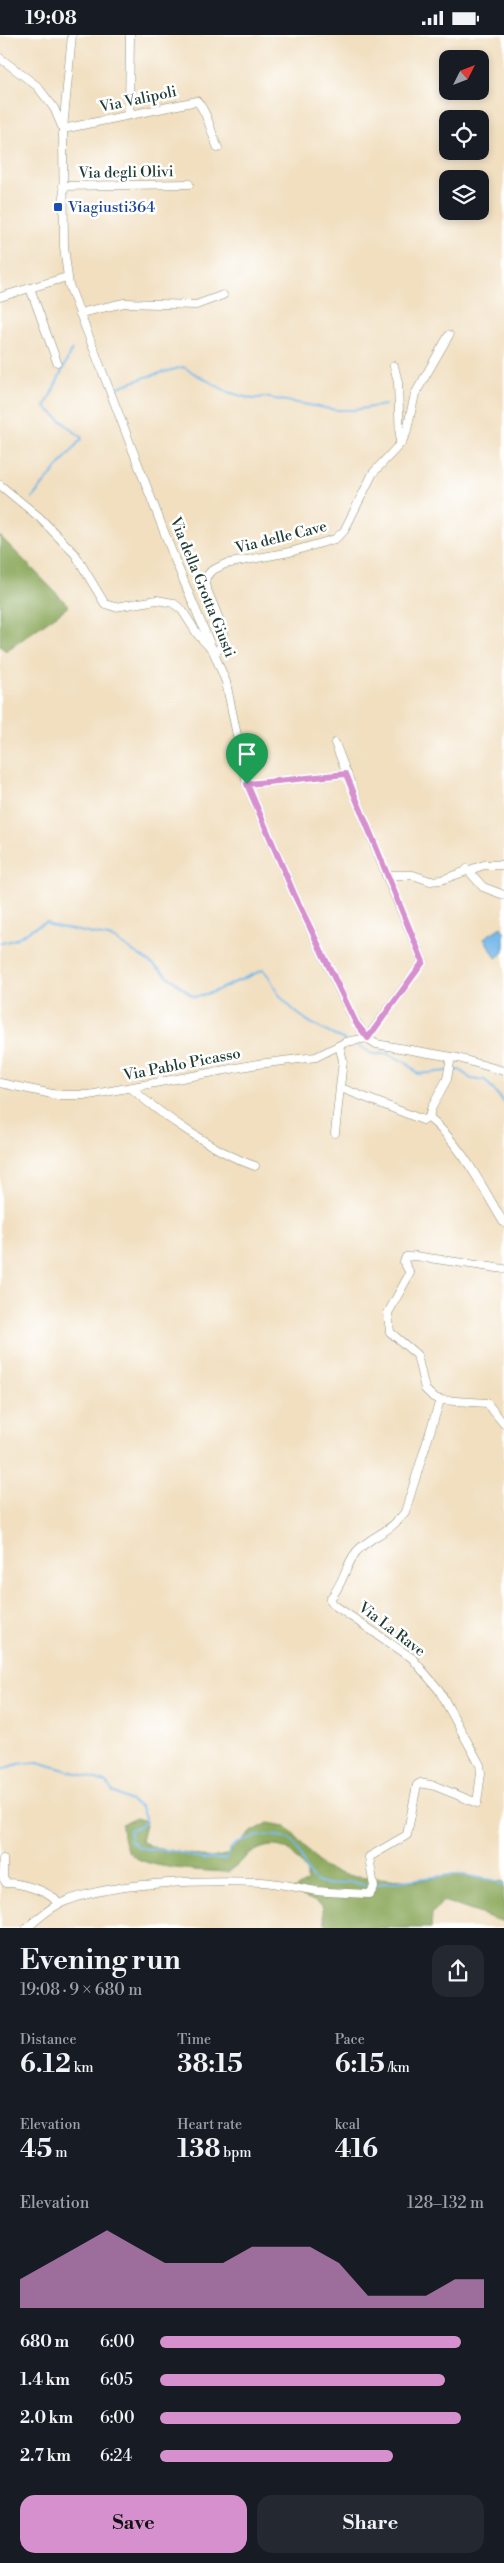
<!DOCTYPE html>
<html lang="en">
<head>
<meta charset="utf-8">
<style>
  :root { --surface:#171b24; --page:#242831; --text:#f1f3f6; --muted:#9ea1a6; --accent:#d690ce }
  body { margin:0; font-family:"Libre Bodoni",serif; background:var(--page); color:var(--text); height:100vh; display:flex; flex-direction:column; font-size:19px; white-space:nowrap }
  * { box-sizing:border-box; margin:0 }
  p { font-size:16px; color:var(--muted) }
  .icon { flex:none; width:28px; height:28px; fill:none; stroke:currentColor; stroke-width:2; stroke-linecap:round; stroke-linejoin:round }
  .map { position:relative; height:1893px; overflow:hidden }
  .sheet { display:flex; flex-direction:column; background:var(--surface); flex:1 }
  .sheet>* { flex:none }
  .needle { width:32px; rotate:48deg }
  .buttons { position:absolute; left:439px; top:15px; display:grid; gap:10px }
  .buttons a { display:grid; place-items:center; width:50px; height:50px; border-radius:10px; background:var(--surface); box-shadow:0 2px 8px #0003; font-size:25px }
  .pin { position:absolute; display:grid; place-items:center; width:42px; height:42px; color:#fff; margin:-51px -21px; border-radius:50% 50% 50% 0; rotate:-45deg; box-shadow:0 0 5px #0007 }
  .pin .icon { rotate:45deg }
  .round { display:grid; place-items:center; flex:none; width:52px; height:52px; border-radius:15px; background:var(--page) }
  .head { display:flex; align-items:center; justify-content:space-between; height:85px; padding:0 20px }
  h1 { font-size:28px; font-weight:700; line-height:38px }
  .metrics { display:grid; grid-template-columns:repeat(3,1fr); gap:8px; height:85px; padding:5px 20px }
  .metrics div { display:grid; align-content:center }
  .metrics b { font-size:25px; font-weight:700 }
  .metrics small { font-size:14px; font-weight:400 }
  .metrics p { font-size:14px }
  .chart { height:140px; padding:10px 20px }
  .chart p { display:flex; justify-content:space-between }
  .chart svg { width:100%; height:90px; margin-top:5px; fill:var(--accent); opacity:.7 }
  .primary-button { display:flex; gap:10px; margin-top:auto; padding:10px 20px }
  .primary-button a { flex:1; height:58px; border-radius:15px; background:var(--accent); color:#111; font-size:20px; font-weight:700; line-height:58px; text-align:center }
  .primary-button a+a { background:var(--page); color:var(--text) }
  ul { padding:0 20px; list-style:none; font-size:16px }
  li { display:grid; grid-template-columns:80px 60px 1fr; align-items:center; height:38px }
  li i { height:12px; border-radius:6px; background:var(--accent) }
  .status { display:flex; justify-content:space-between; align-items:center; height:35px; padding:0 25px; background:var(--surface); direction:ltr }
  .status svg { height:14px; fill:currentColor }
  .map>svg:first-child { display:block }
</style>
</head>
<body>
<div class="status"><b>19:08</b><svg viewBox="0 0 49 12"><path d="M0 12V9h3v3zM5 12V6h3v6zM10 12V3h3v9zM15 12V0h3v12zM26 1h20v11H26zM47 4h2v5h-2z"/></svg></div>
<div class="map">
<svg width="504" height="1893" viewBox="0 0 504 1893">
  <rect width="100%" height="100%" fill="#fff"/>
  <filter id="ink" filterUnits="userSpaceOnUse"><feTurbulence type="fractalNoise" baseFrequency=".02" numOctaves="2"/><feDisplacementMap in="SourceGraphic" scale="10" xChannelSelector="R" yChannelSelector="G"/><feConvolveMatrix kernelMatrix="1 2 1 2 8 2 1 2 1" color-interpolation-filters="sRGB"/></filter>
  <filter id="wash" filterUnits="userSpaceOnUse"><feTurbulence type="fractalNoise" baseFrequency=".0096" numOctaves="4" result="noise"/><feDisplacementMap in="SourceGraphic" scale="20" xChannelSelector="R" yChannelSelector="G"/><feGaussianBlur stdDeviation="1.12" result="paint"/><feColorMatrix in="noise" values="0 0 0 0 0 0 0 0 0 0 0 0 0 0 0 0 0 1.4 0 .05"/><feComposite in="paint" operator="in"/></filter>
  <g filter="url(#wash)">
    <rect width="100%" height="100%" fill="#f1dfc0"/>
    <g fill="#8ba85b" stroke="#557248">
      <path d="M0 501 69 571 6 616 0 611Z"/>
      <path d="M136 1783 146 1786 141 1806 155 1813 211 1823 226 1820 250 1798 268 1788 286 1791 324 1833 345 1840 414 1846 456 1839 504 1847V1887L443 1866 432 1879 431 1893H326L322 1870 292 1856 307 1847V1836C301 1830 295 1820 288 1815 265 1802 244 1823 229 1837 206 1836 150 1834 133 1821 124 1815 122 1799 122 1789Z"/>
    </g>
    <path fill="#75b8ea" stroke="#4a7a8f" d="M501 892 504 897V917L496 923 484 903Z"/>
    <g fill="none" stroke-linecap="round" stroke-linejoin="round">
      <g stroke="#75b8ea" stroke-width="2">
        <path d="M113 354 146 342 183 332 228 357 252 364 264 362 336 375H353L385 370"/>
        <path d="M32 463 82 403 45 372 72 315"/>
        <path d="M0 908C19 907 29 892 47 887L49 890 113 903 154 930 194 962 213 957 263 935C270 941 273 950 278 958 294 980 320 995 345 1005"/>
        <path d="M354 1008 372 1019H388L407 1028 418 1039 447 1036"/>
        <path d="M451 1036 460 1035 471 1044 485 1045 504 1067"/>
        <path d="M0 1735 18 1729 38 1727 106 1747 113 1757 140 1771 145 1783 144 1789 129 1795 131 1806 140 1813 173 1816 202 1824H226C229 1820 229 1814 233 1811 245 1800 284 1795 295 1809 302 1820 305 1839 316 1846 326 1853 339 1847 350 1847 359 1847 361 1852 372 1850"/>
        <path d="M376 1849 457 1839 493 1845 504 1850"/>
      </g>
    </g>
  </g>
  <g filter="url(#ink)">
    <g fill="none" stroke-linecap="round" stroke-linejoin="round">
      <g stroke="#888e7a" stroke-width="9">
        <g id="minor">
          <path d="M72 0 63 94 197 66C208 78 211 98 218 113"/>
          <path d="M0 23 37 51 54 73 63 94 64 212 69 250 175 525 226 647 247 749 294 859 351 979 367 1003 376 1009 458 1023 504 1036"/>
          <path d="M129 79 130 0"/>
          <path d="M63 151 189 149"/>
          <path d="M30 253 57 327"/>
          <path d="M0 262 67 242"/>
          <path d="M80 278 124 268 196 270 223 260"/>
          <path d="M394 331 398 347 400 408"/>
          <path d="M0 450 39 482 75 519 105 569 115 572 157 565 173 568 182 575 198 600 215 618 224 608 222 591 205 550 206 542 211 536 225 529 290 517 335 504 344 496 373 438 400 409 406 399 415 359 449 300"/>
          <path d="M335 708 386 840 423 927 367 1003"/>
          <path d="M247 749 346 739"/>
          <path d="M467 834 483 852 504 860"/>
          <path d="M386 840H413L430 846 441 845 484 830H504"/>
          <path d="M0 1048 57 1060H89L258 1029 316 1022 346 1007 367 1003"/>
          <path d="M131 1053C161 1080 217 1118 255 1131"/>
          <path d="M341 1053 423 1085 429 1083"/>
          <path d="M429 1083C462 1110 482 1152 504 1188"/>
          <path d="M429 1083 431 1074 447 1044 451 1022"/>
          <path d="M335 1098 343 1025 339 1011"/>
          <path d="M504 1234 415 1221 406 1222 404 1227 410 1238 388 1278 390 1297 417 1320 425 1354 433 1362 440 1365 487 1368 504 1389"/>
          <path d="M3 1824V1843L6 1848C20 1848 52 1856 58 1869"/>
          <path d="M27 1893C37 1884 46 1876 57 1870 106 1846 206 1845 261 1847 280 1848 298 1853 317 1856 335 1858 353 1858 370 1859L374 1852 369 1822 407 1800 417 1750 420 1748 435 1751 477 1768 481 1738 480 1730 439 1655 412 1623 334 1570 330 1564C344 1548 345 1530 357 1516 372 1500 390 1498 405 1477L440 1365"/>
        </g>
      </g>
      <use href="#minor" stroke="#fff" stroke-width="8"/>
    </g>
  </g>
  <g fill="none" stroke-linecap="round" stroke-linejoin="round" filter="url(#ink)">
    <g stroke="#fff" stroke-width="10">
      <path id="route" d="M346 739 423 927 368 1003 356 988 294 859 247 749Z"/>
    </g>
    <use href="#route" stroke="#d690ce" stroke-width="6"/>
  </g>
  <rect fill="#1a4fb4" stroke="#fff" stroke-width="2" x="53" y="167" width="10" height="10" rx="2.5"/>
  <g text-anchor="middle" stroke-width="5" stroke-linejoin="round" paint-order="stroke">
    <g font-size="15" fill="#1f3d34" stroke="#fff">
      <text transform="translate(138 64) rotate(-12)" y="5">Via Valipoli</text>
      <text transform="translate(126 137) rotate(-1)" y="5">Via degli Olivi</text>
      <text transform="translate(281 502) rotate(-14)" y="5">Via delle Cave</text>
      <text transform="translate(203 552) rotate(68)" y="5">Via della Grotta Giusti</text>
      <text transform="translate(182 1029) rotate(-11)" y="5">Via Pablo Picasso</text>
      <text transform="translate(392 1594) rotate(37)" y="5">Via La Rave</text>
    </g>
    <g font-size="15" fill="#164399" stroke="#fff" text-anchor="start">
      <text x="68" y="177">Viagiusti364</text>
    </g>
  </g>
</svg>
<div class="buttons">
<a><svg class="needle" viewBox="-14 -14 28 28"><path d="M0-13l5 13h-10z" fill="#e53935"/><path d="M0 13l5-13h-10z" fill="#9ea1a6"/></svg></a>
<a><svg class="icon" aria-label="locate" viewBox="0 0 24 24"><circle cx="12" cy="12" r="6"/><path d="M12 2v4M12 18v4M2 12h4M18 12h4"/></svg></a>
<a><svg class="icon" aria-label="layers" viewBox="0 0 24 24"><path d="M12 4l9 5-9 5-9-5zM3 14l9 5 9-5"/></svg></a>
</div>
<div class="pin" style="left:247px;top:749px;background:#1e9e55"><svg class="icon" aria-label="arrive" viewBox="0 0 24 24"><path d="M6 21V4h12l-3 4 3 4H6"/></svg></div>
</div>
<section class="sheet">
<div class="head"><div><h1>Evening run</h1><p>19:08 · 9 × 680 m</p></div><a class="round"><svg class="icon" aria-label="share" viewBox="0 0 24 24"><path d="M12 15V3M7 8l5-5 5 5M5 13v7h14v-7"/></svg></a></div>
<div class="metrics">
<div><p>Distance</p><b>6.12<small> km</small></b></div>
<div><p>Time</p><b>38:15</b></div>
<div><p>Pace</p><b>6:15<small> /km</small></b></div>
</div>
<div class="metrics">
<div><p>Elevation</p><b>45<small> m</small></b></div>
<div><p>Heart rate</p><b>138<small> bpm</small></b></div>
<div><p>kcal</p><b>416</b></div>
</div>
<div class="chart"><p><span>Elevation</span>128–132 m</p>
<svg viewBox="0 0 160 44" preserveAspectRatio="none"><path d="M0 44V30L10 22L20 14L30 6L40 14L50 22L60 22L70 22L80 14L90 14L100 14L110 22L120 38L130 38L140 38L150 30L160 30V44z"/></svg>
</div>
<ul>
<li><b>680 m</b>6:00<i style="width:93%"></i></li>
<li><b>1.4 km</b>6:05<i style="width:88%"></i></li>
<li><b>2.0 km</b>6:00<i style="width:93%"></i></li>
<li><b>2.7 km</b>6:24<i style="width:72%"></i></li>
</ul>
<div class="primary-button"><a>Save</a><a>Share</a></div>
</section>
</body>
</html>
